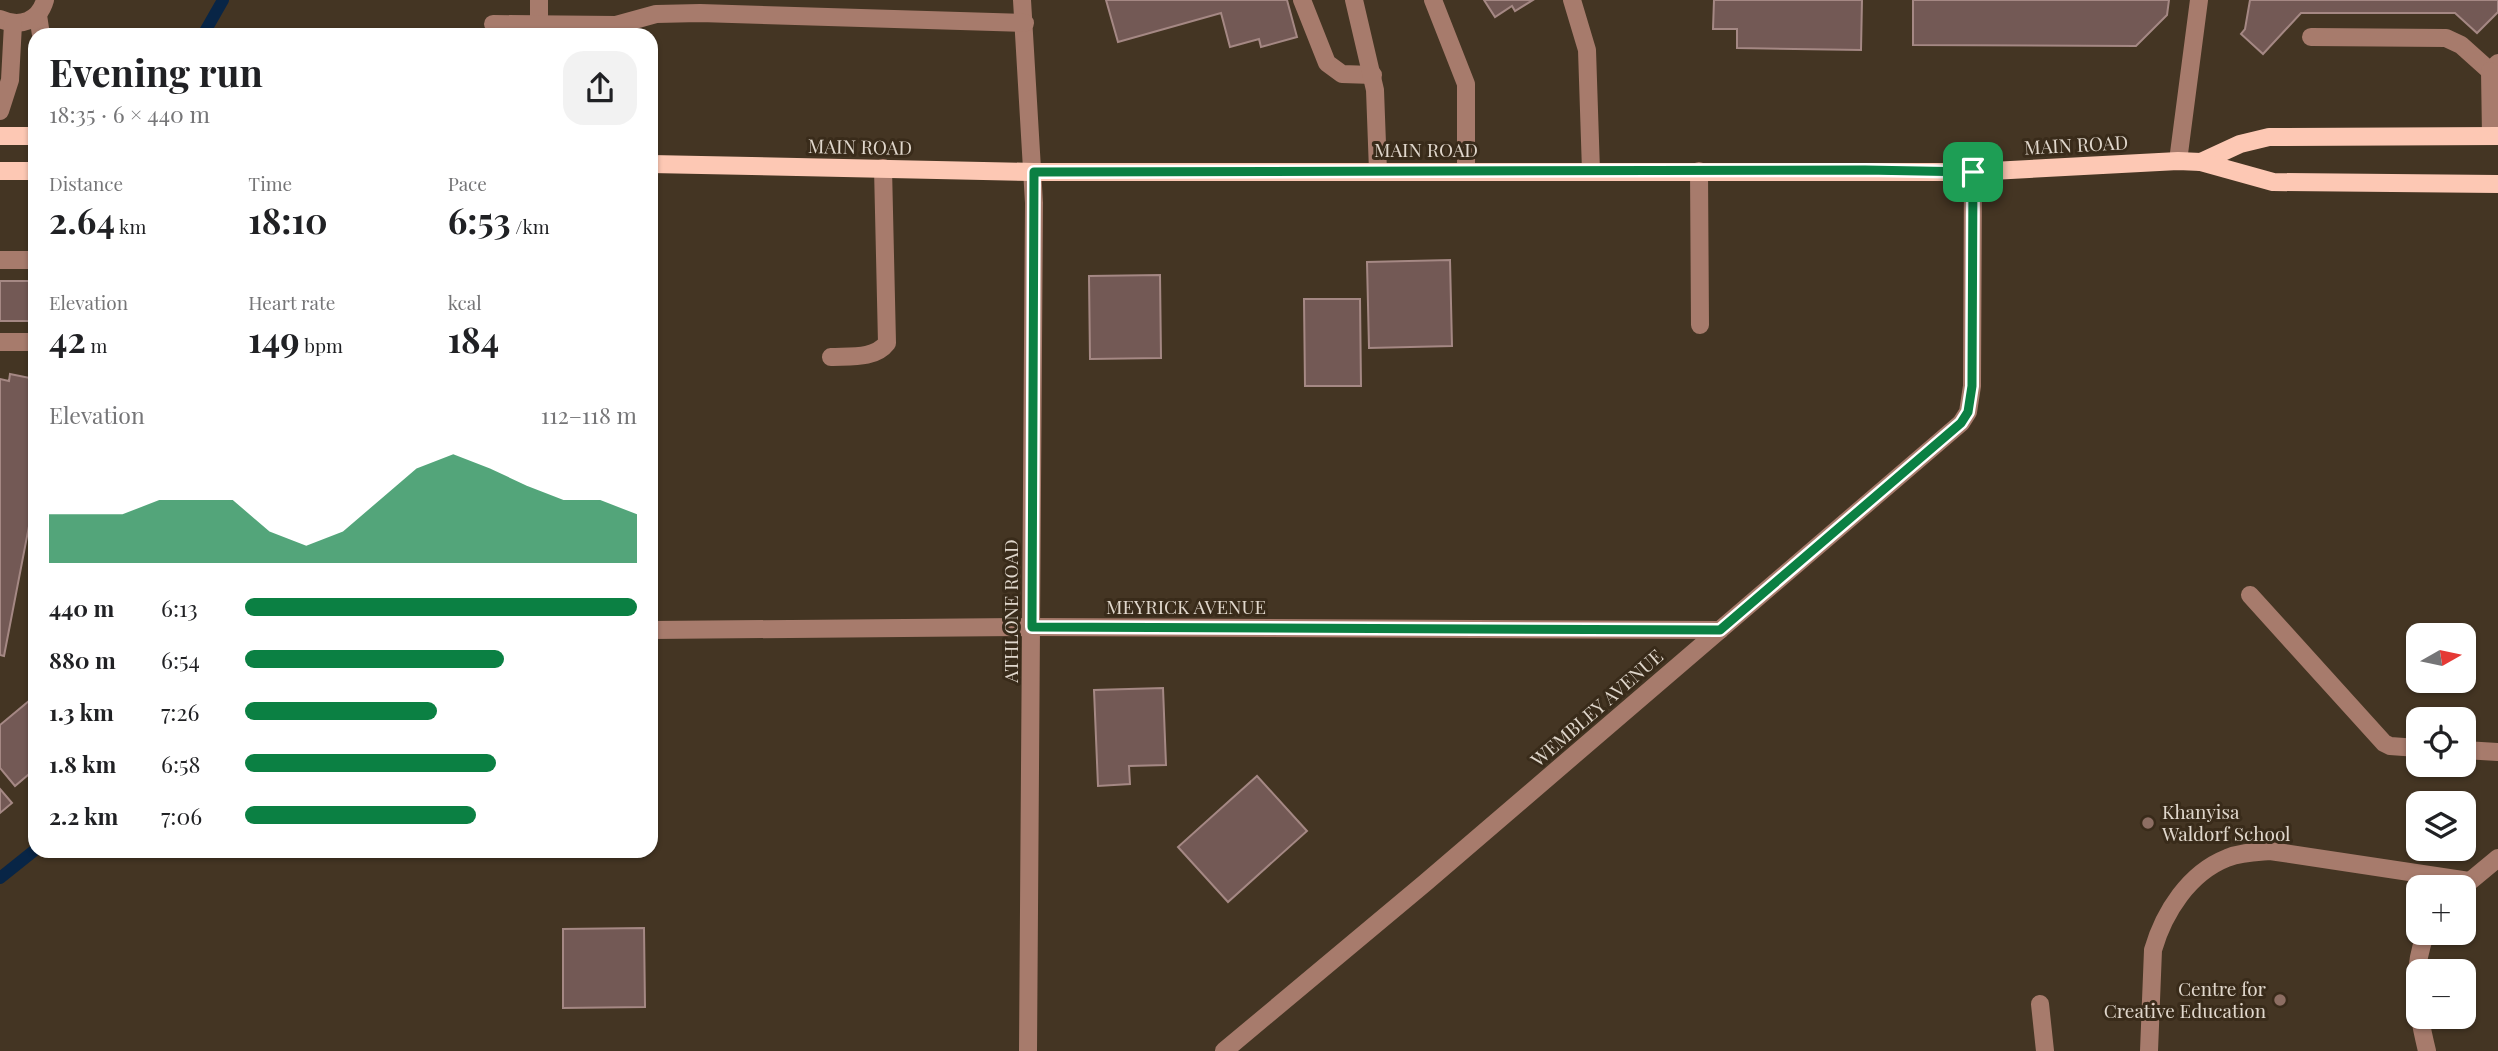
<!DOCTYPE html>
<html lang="en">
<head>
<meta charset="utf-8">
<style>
  :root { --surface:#fff; --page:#f2f2f2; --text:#202124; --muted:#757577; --accent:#0b8043 }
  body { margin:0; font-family:"Playfair Display",serif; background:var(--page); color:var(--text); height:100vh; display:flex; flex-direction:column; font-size:26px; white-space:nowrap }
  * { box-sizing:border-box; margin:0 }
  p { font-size:23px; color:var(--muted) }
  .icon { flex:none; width:38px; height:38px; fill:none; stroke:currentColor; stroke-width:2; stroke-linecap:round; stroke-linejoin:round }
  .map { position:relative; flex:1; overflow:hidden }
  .drawer { position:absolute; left:28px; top:28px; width:630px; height:830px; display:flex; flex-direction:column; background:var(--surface); border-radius:21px; box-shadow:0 2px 5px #0004 }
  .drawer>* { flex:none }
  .needle { width:46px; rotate:81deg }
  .controls { position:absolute; left:2406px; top:623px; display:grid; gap:14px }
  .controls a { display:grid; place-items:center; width:70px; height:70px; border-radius:14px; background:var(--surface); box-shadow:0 2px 5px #0004; font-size:35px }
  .pin { position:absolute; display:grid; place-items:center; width:60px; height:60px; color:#fff; margin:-30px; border-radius:14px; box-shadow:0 4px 10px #0006 }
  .round { display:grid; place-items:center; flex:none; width:74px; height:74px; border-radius:21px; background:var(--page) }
  .headline { display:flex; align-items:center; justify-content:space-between; height:119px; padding:0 21px }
  h1 { font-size:38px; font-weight:700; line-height:52px }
  .figures { display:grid; grid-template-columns:repeat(3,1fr); gap:10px; height:119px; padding:7px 21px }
  .figures div { display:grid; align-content:center }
  .figures b { font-size:35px; font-weight:700 }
  .figures small { font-size:19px; font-weight:400 }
  .figures p { font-size:19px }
  .chart { height:196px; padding:14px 21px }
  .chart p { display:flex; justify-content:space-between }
  .chart svg { width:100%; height:126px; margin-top:7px; fill:var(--accent); opacity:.7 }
  ul { padding:0 21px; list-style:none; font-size:23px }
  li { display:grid; grid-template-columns:112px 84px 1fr; align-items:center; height:52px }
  li i { height:18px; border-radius:9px; background:var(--accent) }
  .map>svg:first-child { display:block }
</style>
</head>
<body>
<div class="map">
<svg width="2498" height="1051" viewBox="0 0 2498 1051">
  <rect width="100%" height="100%" fill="#443523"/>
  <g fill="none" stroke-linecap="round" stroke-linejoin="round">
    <g stroke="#082546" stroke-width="12">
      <path d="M203 35 223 0"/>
      <path d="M0 878 35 850"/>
    </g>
  </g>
  <g fill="#735955" stroke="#a58884" stroke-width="2">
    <path d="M1106 0H1287L1297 37 1261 47 1259 39 1230 47 1221 13 1118 42Z"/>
    <path d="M1484 0H1533L1515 11 1512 6 1495 17Z"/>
    <path d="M1714 0H1862L1861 50 1737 48V29H1713Z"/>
    <path d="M1913 0H2169L2167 15 2136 46 1913 45Z"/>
    <path d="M2250 0H2498V12L2477 33 2455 13H2301L2263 54 2241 34 2245 29Z"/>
    <path d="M1450 260 1452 346 1369 348 1367 262Z"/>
    <path d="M1160 275 1161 358 1090 359 1089 276Z"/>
    <rect x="0" y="281" width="35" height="40"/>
    <path d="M1304 299H1360L1361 386H1305Z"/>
    <path d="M10 374 35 379V495L4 656 0 655V379L9 381Z"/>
    <path d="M1163 688 1166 765 1129 766 1130 784 1098 786 1094 690Z"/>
    <path d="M35 696V769L15 786 0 768V725Z"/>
    <path d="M1257 776 1307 831 1228 902 1178 847Z"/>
    <path d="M0 789 12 803 0 813Z"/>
    <path d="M644 928 645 1007 563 1008V929Z"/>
  </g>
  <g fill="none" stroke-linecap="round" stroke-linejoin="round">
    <g stroke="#a77b6c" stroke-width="18">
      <path d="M539 0V24"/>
      <path d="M1022 0 1034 203 1028 1051"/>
      <path d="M1302 0 1327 63 1342 74 1373 75"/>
      <path d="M1354 0 1375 90 1378 171"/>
      <path d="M1433 0 1466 84V171"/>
      <path d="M1572 0 1587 50 1591 171"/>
      <path d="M38 15 41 35"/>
      <path d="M0 19C20 28 39 21 45 0"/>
      <path d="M493 24 616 25 656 14 700 13 1025 23"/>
      <path d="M2311 37 2446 38 2461 45 2490 71 2498 63"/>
      <path d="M2490 71 2491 136"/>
      <path d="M0 111 10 80 13 24"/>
      <path d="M2178 161 2199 0"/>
      <path d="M1699 171 1700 325"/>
      <path d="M0 260H35"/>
      <path d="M0 342H35"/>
      <path d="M831 357C850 356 875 359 887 343L883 168"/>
      <path d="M2250 595 2384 743 2390 746 2418 748"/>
      <path d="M651 630 1032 627 1720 630"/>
      <path d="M2464 750 2498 752"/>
      <path d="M2463 887 2498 858"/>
      <path d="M2426 933C2410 973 2417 1010 2427 1051"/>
      <path d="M2040 1004 2045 1051"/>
      <path d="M1224 1051 1425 883 1961 423 1968 412 1972 386 1973 172"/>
      <path d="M2149 1051 2153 950C2164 912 2189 873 2227 858 2241 852 2256 852 2270 851L2469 881"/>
    </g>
    <g stroke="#fdc8b4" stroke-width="18">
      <path d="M0 136H35"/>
      <path d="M2201 162 2240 144 2269 137 2498 136"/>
      <path d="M651 164 1034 172H1973L2178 161 2201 162 2273 182 2498 184"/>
      <path d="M0 171H35"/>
    </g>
  </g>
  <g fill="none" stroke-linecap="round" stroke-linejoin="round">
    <g stroke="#fff" stroke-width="14">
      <path id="route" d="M1865 170 1973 172 1972 386 1968 412 1961 423 1720 630 1032 627 1034 172Z"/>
    </g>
    <use href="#route" stroke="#0b8043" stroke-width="9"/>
  </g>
  <g fill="#8d6e63" stroke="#392b1a" stroke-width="2.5">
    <circle cx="2148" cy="823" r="7"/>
    <circle cx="2280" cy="1000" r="7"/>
  </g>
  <g text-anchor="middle" stroke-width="6" stroke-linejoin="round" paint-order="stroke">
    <g font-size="19" fill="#e0d7cc" stroke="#392b1a">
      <text transform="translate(2076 145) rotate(-3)" y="7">MAIN ROAD</text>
      <text transform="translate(860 147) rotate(1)" y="7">MAIN ROAD</text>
      <text x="1426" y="157">MAIN ROAD</text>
      <text x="1186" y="614">MEYRICK AVENUE</text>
      <text transform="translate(1011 611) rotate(-90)" y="7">ATHLONE ROAD</text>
      <text transform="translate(1597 708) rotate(-41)" y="7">WEMBLEY AVENUE</text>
    </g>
    <g font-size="19" fill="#e0d7cc" stroke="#392b1a" text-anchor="start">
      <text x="2162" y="819">Khanyisa<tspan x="2162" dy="22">Waldorf School</tspan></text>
      <text x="2266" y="996" text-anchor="end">Centre for<tspan x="2266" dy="22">Creative Education</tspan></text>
    </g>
  </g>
</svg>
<div class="controls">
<a><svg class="needle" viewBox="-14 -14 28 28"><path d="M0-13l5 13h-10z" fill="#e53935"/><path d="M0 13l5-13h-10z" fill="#757577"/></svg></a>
<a><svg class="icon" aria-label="locate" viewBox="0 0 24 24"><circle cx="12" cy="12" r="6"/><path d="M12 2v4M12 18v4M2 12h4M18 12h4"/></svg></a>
<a><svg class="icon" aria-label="layers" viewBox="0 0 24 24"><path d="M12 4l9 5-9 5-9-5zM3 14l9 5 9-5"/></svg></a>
<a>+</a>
<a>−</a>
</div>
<div class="pin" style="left:1973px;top:172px;background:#1e9e55"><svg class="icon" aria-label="arrive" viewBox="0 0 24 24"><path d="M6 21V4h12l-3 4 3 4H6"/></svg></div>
<section class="drawer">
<div class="headline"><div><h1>Evening run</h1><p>18:35 · 6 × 440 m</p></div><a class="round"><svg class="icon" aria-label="share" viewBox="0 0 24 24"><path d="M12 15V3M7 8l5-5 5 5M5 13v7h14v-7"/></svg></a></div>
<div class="figures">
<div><p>Distance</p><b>2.64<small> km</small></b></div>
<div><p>Time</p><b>18:10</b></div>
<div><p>Pace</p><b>6:53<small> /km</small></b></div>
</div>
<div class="figures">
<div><p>Elevation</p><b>42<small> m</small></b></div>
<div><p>Heart rate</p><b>149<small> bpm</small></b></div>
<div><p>kcal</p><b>184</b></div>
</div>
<div class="chart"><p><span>Elevation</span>112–118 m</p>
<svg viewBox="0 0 160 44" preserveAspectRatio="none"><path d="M0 44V27L10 27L20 27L30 22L40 22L50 22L60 33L70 38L80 33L90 22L100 11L110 6L120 11L130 17L140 22L150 22L160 27V44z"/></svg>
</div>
<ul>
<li><b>440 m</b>6:13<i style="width:100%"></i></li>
<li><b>880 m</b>6:54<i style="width:66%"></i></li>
<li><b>1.3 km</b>7:26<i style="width:49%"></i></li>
<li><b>1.8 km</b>6:58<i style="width:64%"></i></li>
<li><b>2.2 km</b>7:06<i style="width:59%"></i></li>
</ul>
</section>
</div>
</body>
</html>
